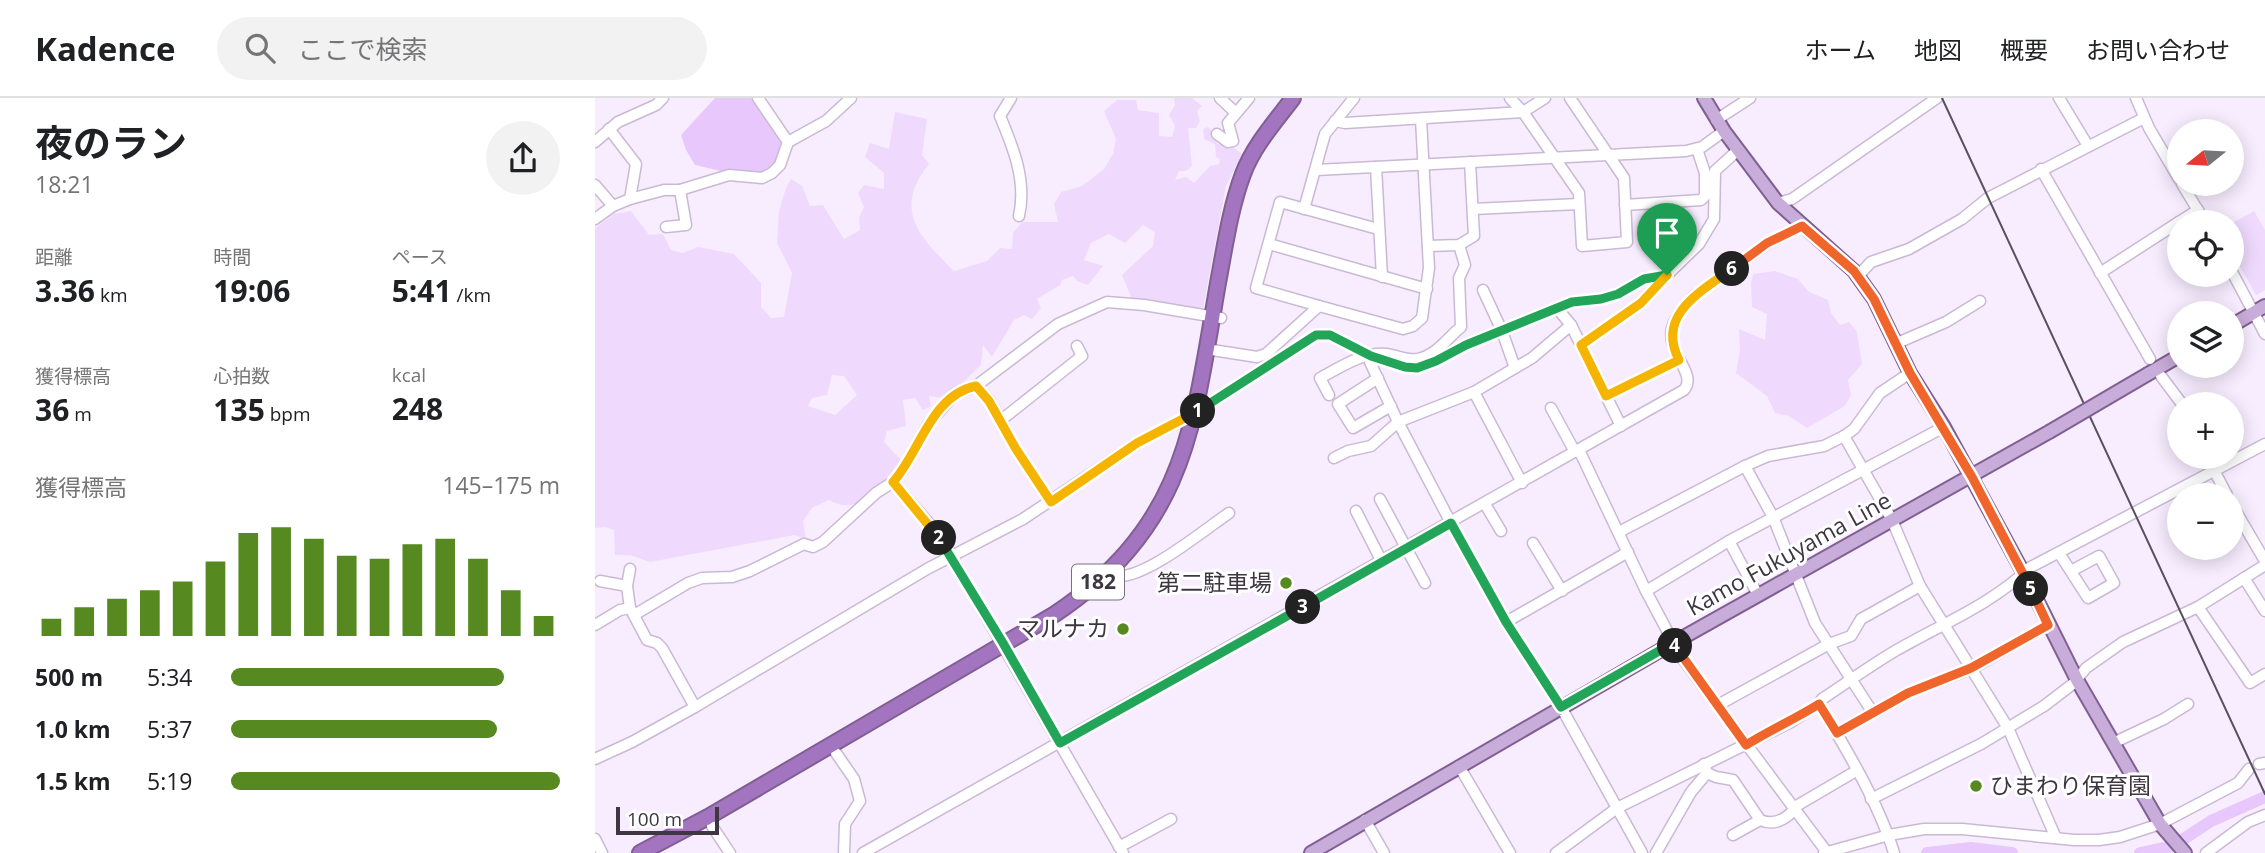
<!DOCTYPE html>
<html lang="ja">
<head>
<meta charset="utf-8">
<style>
  :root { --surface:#fff; --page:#f2f2f2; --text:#202124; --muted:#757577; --line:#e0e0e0; --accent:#56891f }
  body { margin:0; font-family:"Open Sans","Noto Sans JP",sans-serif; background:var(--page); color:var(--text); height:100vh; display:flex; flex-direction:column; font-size:26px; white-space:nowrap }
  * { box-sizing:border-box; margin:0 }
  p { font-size:23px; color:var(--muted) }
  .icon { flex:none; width:38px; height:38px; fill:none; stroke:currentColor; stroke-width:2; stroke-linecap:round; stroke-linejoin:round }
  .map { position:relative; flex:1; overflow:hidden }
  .sheet { display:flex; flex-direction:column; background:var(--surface); width:595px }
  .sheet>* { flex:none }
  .needle { width:46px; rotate:252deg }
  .tools { position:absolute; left:1572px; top:21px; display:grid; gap:14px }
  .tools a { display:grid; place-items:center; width:77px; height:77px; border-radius:50%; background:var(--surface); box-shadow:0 4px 18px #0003; font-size:35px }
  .scale { position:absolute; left:21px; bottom:18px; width:103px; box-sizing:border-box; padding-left:7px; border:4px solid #3e3742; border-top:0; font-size:19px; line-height:24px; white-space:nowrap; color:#3e3742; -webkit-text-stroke:5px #fff; paint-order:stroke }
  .pin { position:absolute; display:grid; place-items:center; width:60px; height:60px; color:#fff; margin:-72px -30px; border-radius:50% 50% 50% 0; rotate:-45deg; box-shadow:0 0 7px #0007 }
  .pin .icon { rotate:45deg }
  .km { position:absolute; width:35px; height:35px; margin:-18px; border-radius:50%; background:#222; color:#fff; font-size:19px; line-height:35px; text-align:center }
  .round { display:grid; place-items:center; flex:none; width:74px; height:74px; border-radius:37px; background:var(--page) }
  .summary { display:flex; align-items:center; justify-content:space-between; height:119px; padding:0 35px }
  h1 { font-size:38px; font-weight:700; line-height:52px }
  .metrics { display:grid; grid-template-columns:repeat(3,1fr); gap:10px; height:119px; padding:7px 35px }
  .metrics div { display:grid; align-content:center }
  .metrics b { font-size:30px; font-weight:700 }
  .metrics small { font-size:19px; font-weight:400 }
  .metrics p { font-size:19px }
  .chart { height:196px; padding:14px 35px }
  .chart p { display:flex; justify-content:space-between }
  .chart svg { width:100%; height:126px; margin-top:7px; stroke:var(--accent); stroke-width:6 }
  ul { padding:0 35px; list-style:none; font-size:23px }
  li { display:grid; grid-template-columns:112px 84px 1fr; align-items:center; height:52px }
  li i { height:18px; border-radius:9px; background:var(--accent) }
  header { display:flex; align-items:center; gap:42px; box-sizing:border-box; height:98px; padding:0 35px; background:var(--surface); border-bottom:2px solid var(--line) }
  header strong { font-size:33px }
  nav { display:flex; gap:38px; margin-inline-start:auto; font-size:24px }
  .search { width:490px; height:63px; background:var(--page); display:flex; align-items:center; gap:18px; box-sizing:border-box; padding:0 24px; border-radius:38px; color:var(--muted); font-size:26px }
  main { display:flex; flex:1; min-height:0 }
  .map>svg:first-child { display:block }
</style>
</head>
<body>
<header>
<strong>Kadence</strong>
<div class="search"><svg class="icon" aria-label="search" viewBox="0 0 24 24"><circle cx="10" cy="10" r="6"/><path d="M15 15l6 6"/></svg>ここで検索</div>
<nav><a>ホーム</a><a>地図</a><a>概要</a><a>お問い合わせ</a></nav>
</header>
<main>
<section class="sheet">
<div class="summary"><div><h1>夜のラン</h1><p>18:21</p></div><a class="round"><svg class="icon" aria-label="share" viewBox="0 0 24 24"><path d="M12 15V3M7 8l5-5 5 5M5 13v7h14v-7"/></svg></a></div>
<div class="metrics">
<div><p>距離</p><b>3.36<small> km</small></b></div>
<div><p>時間</p><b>19:06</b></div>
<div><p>ペース</p><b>5:41<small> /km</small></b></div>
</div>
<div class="metrics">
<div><p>獲得標高</p><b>36<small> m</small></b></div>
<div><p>心拍数</p><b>135<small> bpm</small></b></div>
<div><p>kcal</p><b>248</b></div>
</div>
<div class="chart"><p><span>獲得標高</span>145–175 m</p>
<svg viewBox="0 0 160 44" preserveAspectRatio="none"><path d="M5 44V38M15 44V34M25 44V31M35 44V28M45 44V25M55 44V18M65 44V8M75 44V6M85 44V10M95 44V16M105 44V17M115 44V12M125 44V10M135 44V17M145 44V28M155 44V37"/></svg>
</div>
<ul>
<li><b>500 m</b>5:34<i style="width:83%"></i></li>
<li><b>1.0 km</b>5:37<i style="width:81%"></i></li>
<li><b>1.5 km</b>5:19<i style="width:100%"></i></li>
</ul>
</section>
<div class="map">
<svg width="1670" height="755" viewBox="0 0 1670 755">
  <rect width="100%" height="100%" fill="#f8edff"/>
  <g fill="#efdafd" fill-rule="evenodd">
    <path d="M579 0H597L607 8 602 13 605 23 601 30H593L597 68 591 73H584L580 82 591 79 599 85 615 68 624 66 625 61 621 59 620 46 609 41 608 31 613 29 620 36 622 46H634L647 56 631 88 608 211 539 206 527 177 558 148 560 134 548 127 530 145 514 136 496 145 489 162 508 168 493 187 482 183 478 178 467 182 465 187 442 201 446 210 437 221 429 217 419 222 397 259 388 247 386 267 360 292 348 300 334 298 336 308 328 312 320 300 308 302 311 328 292 333 289 344 309 365C292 387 264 420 234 402L217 410 208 423 211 442 200 437 55 464 35 457H20L19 432 10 429 0 430V130L19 116 36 113 54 137 68 136 76 152 88 155 103 149 139 156 166 185V209L176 220 189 219 197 175 182 145 184 113 191 90 196 81 207 88 215 108 228 107 249 141 265 132 264 120 269 109 263 95 269 87 289 91V75L270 59 275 45 294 51 300 14 332 21 327 57 334 66C297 112 325 139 359 173L392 163 405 150 417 151 418 135 427 124H463L459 106 466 94 487 88 509 71 518 56 521 41 509 13 522 2H541L543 12 564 15V38L577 39 580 28 574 17 580 7ZM237 277 249 278 262 297 240 317 213 308 217 300 232 297Z"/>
    <path d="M1659 113 1670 132V192L1661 197 1636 153V126Z"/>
    <path d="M1180 173 1203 181 1214 194 1233 202 1236 215 1245 227 1254 224 1262 234 1267 266 1253 282 1256 297 1250 308 1212 330 1194 318 1180 315 1172 298 1141 275 1145 252 1144 231 1170 242 1172 216 1157 209 1156 186 1158 176Z"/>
  </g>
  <path fill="#e8c8fc" d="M120 0H158C166 12 178 23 184 36 189 45 188 54 183 62 166 88 125 72 100 67L91 52 86 37Z"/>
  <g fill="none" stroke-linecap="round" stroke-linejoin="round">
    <g stroke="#e8c8fc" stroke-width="12">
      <path d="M1332 755 1376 750 1417 755"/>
      <path d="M1545 755 1578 748 1616 723 1670 699"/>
    </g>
    <g stroke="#cab9d5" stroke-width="13">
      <g id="minor">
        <path d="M416 0 405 18C418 49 432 83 424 118"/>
        <path d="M625 0 641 15"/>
        <path d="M915 0 928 14 984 95 987 148 1032 144 1029 80 975 0"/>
        <path d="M1464 0 1493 48"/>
        <path d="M1541 0 1554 30 1584 81"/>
        <path d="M1121 22 1155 0"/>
        <path d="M740 23 750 25 928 14 950 0"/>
        <path d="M14 31 41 66 35 101"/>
        <path d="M622 36 633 44 638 43 633 25 654 0"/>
        <path d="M0 44 23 24 61 7 68 0"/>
        <path d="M193 44 231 23 256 0"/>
        <path d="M781 69 787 179"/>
        <path d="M1446 71 1555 261"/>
        <path d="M721 72 1091 53 1107 49 1129 33"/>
        <path d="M1587 86 1610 124"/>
        <path d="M0 87 18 108"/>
        <path d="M1183 105 1197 101 1342 0"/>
        <path d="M1030 107 1106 102 1110 98V75L1102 51"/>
        <path d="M709 111 730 36 759 0"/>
        <path d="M878 111 984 106"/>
        <path d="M0 121 18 108 35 101 69 92H85L134 77 167 80 177 75 185 67 193 44 163 0"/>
        <path d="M1584 124 1603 112"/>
        <path d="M71 129 91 127 85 92"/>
        <path d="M674 146 832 191"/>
        <path d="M833 148 864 147 879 138 875 64"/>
        <path d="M1636 172 1670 236"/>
        <path d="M1505 175 1584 124"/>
        <path d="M1263 178 1276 164 1314 151 1367 121 1393 100 1549 20"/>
        <path d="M888 192 907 233 920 270"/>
        <path d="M724 208 661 190 685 104 783 131"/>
        <path d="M962 210 976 227 1026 328"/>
        <path d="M1300 246 1351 224 1385 203"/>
        <path d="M986 247 1046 205 1071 178"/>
        <path d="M611 251 662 259 671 256 724 208 808 231 818 228 827 220 834 170 826 21"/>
        <path d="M776 258 775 264 803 324 856 425 911 524 966 609 1047 755"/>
        <path d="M1566 278 1587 306"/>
        <path d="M783 280 743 306 758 330 796 308"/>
        <path d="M381 288 395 303 421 351 456 404"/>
        <path d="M879 294 927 385"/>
        <path d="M734 297 725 280C746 269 767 254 791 256 801 257 813 263 823 261 842 257 852 240 866 229L864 180 870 167 864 147"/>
        <path d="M1011 298 1084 262"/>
        <path d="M956 310 980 354"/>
        <path d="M405 323 487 258 482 248"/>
        <path d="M1249 338 1297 422 1325 488 1413 630 1461 740"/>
        <path d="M984 352 1051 493 1085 557 1231 753"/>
        <path d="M1612 359 1632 397"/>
        <path d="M739 360 753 353 776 348 803 324 879 294 937 260 976 227"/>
        <path d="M1150 368 1178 419 1220 525 1278 615"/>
        <path d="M298 384 338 430 356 458 528 755"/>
        <path d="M785 401 830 485"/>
        <path d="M1636 405 1670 463"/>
        <path d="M890 406 906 433"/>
        <path d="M761 413 787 464"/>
        <path d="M1024 434 1150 368 1173 358 1229 348 1249 338 1259 331 1285 295 1315 275"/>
        <path d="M1134 443 1163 497"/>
        <path d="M938 445 967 493"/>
        <path d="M1464 455 1493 500 1519 485 1504 458 1476 473"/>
        <path d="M522 478C550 481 609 432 634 415"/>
        <path d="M1649 480 1670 513"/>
        <path d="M5 483 32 488 35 510"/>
        <path d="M32 488 35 471"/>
        <path d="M1051 493 1134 443 1349 329"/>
        <path d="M1603 509 1655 585 1670 576"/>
        <path d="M39 517 93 485 107 480 137 479 155 473 209 446 218 449 228 444 281 395 298 384 307 373 334 325 360 296 381 288 463 226 512 204 549 207 626 220"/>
        <path d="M911 524 1033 454"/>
        <path d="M0 527 25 512 35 510 52 542 62 545 67 550 100 609"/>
        <path d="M1224 606C1251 650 1284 706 1299 755"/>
        <path d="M1123 607 1234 546 1256 538 1266 521 1325 488"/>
        <path d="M1242 635 1313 595 1376 571 1453 527"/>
        <path d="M1518 645 1569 621 1593 606"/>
        <path d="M241 655 259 681 265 703 250 726 249 755"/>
        <path d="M0 661 37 644 100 609 332 471 428 421 542 345 601 315 721 237H735L776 258 810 269 822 270 841 263 871 247 977 204 1006 201 1023 196 1049 181 1072 177 1104 146 1119 121 1120 73 1143 52"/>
        <path d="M1664 666 1670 665"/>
        <path d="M864 668 915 755"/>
        <path d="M1112 675 1121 679 1138 682 1165 722"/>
        <path d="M1276 701 1386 646 1449 608 1479 585 1491 570 1528 544 1603 509 1670 467"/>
        <path d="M770 722 789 755"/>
        <path d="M117 728 135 755"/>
        <path d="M1138 737 1165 722C1181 729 1194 719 1203 707L1261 673"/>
        <path d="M0 741 7 755"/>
        <path d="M524 749 576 721"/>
        <path d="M268 755 1089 292C1103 276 1071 255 1077 230 1080 218 1091 207 1099 198L1172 146 1207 128"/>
        <path d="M961 755 1022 710 1196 624 1224 606 1227 601C1251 585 1275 568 1300 553 1343 528 1399 505 1434 470L1670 346"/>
        <path d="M1061 755 1096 694 1112 675 1109 666"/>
        <path d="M1229 755 1294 737 1329 731H1367L1479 742H1504L1525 739 1565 726 1643 685 1654 671"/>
        <path d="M1611 755 1653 724 1670 717"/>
      </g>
    </g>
    <g stroke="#805f93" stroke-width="16">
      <g id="major">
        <path d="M1109 0 1129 33 1183 105 1259 173 1279 201 1315 275 1349 329 1429 476 1482 582 1565 726 1590 755"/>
        <path d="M1636 228 1670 208"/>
        <path d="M1553 276 1584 258"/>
        <path d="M716 755 1078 545 1454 334"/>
      </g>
    </g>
    <g stroke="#805f93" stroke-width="18">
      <path id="highway" d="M45 755 113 719 460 516C592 427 598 329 623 185 630 148 635 111 648 76 659 47 680 24 698 0"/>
    </g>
    <use href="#minor" stroke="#fff" stroke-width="10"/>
    <use href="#major" stroke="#c8acd9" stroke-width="12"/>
    <use href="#highway" stroke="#a374bf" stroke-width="14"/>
    <path stroke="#58505c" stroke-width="2" d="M1347 0 1670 696"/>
    <g stroke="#805f93" stroke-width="16" stroke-linecap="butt">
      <path id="major-bridge" d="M1454 334 1553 276"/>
    </g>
    <use href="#major-bridge" stroke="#c8acd9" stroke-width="12"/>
  </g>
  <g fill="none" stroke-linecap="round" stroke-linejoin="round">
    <g stroke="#fff" stroke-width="14">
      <path id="split-1" d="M603 313 721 237H735L776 258 810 269 822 270 841 263 871 247 977 204 1006 201 1023 196 1049 181 1072 177"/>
    </g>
    <g stroke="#fff" stroke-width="14">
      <path id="split-2" d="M344 440 298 384C325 354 336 297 381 288L394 303 421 351 456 404 542 345 603 313"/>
    </g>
    <g stroke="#fff" stroke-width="14">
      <path id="split-3" d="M344 440 408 545 465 645 708 509"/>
    </g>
    <g stroke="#fff" stroke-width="14">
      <path id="split-4" d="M708 509 856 425 911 524 966 609 1078 545 1080 548"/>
    </g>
    <g stroke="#fff" stroke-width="14">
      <path id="split-5" d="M1080 548 1151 647C1175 632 1200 621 1224 606L1242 635 1313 595 1376 570 1453 527 1436 491"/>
    </g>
    <g stroke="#fff" stroke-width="14">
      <path id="split-6" d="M1137 171 1172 145 1207 128 1259 173 1279 201 1315 275 1377 379 1436 491"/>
    </g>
    <g stroke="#fff" stroke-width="14">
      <path id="split-7" d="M1072 177 1046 205 986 247 1011 298 1084 262C1061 217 1105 194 1137 171"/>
    </g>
    <use href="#split-1" stroke="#22a559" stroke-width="9"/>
    <use href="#split-2" stroke="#f5b400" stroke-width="9"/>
    <use href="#split-3" stroke="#22a559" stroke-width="9"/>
    <use href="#split-4" stroke="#22a559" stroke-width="9"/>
    <use href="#split-5" stroke="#f0652b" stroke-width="9"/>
    <use href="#split-6" stroke="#f0652b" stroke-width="9"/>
    <use href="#split-7" stroke="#f5b400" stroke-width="9"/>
  </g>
  <g fill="#56891f" stroke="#fff" stroke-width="2.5">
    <circle cx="691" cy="485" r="7"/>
    <circle cx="528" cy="531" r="7"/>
    <circle cx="1381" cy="688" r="7"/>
  </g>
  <g text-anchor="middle" stroke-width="6" stroke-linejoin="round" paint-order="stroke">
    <rect fill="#fff" stroke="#78737b" stroke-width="2" x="477" y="466.5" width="52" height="35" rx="5"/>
    <g font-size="21" font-weight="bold" fill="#3e3742">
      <text x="503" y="491">182</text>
    </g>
    <g font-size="23" fill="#3e3742" stroke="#fff">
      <text transform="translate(1194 456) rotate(-29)" y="8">Kamo Fukuyama Line</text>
    </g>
    <g font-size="23" fill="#3e3742" stroke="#fff" text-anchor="end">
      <text x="677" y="493">第二駐車場</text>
      <text x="514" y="539">マルナカ</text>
      <text x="1395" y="696" text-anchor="start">ひまわり保育園</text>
    </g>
  </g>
</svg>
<div class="tools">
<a><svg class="needle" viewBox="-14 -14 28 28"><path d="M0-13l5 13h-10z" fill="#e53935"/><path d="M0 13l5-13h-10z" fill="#757577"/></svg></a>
<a><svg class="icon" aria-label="locate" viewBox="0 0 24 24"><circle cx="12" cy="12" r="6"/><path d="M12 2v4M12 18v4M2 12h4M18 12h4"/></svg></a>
<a><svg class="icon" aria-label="layers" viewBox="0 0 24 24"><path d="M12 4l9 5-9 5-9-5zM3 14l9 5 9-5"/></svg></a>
<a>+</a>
<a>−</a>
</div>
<div class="scale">100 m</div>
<div class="pin" style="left:1072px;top:177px;background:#1e9e55"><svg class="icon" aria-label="arrive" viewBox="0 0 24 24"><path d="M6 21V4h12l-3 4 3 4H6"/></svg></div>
<b class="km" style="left:603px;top:313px">1</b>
<b class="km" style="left:344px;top:440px">2</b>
<b class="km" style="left:708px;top:509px">3</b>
<b class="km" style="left:1080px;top:548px">4</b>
<b class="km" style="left:1436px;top:491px">5</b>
<b class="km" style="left:1137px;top:171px">6</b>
</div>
</main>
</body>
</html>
